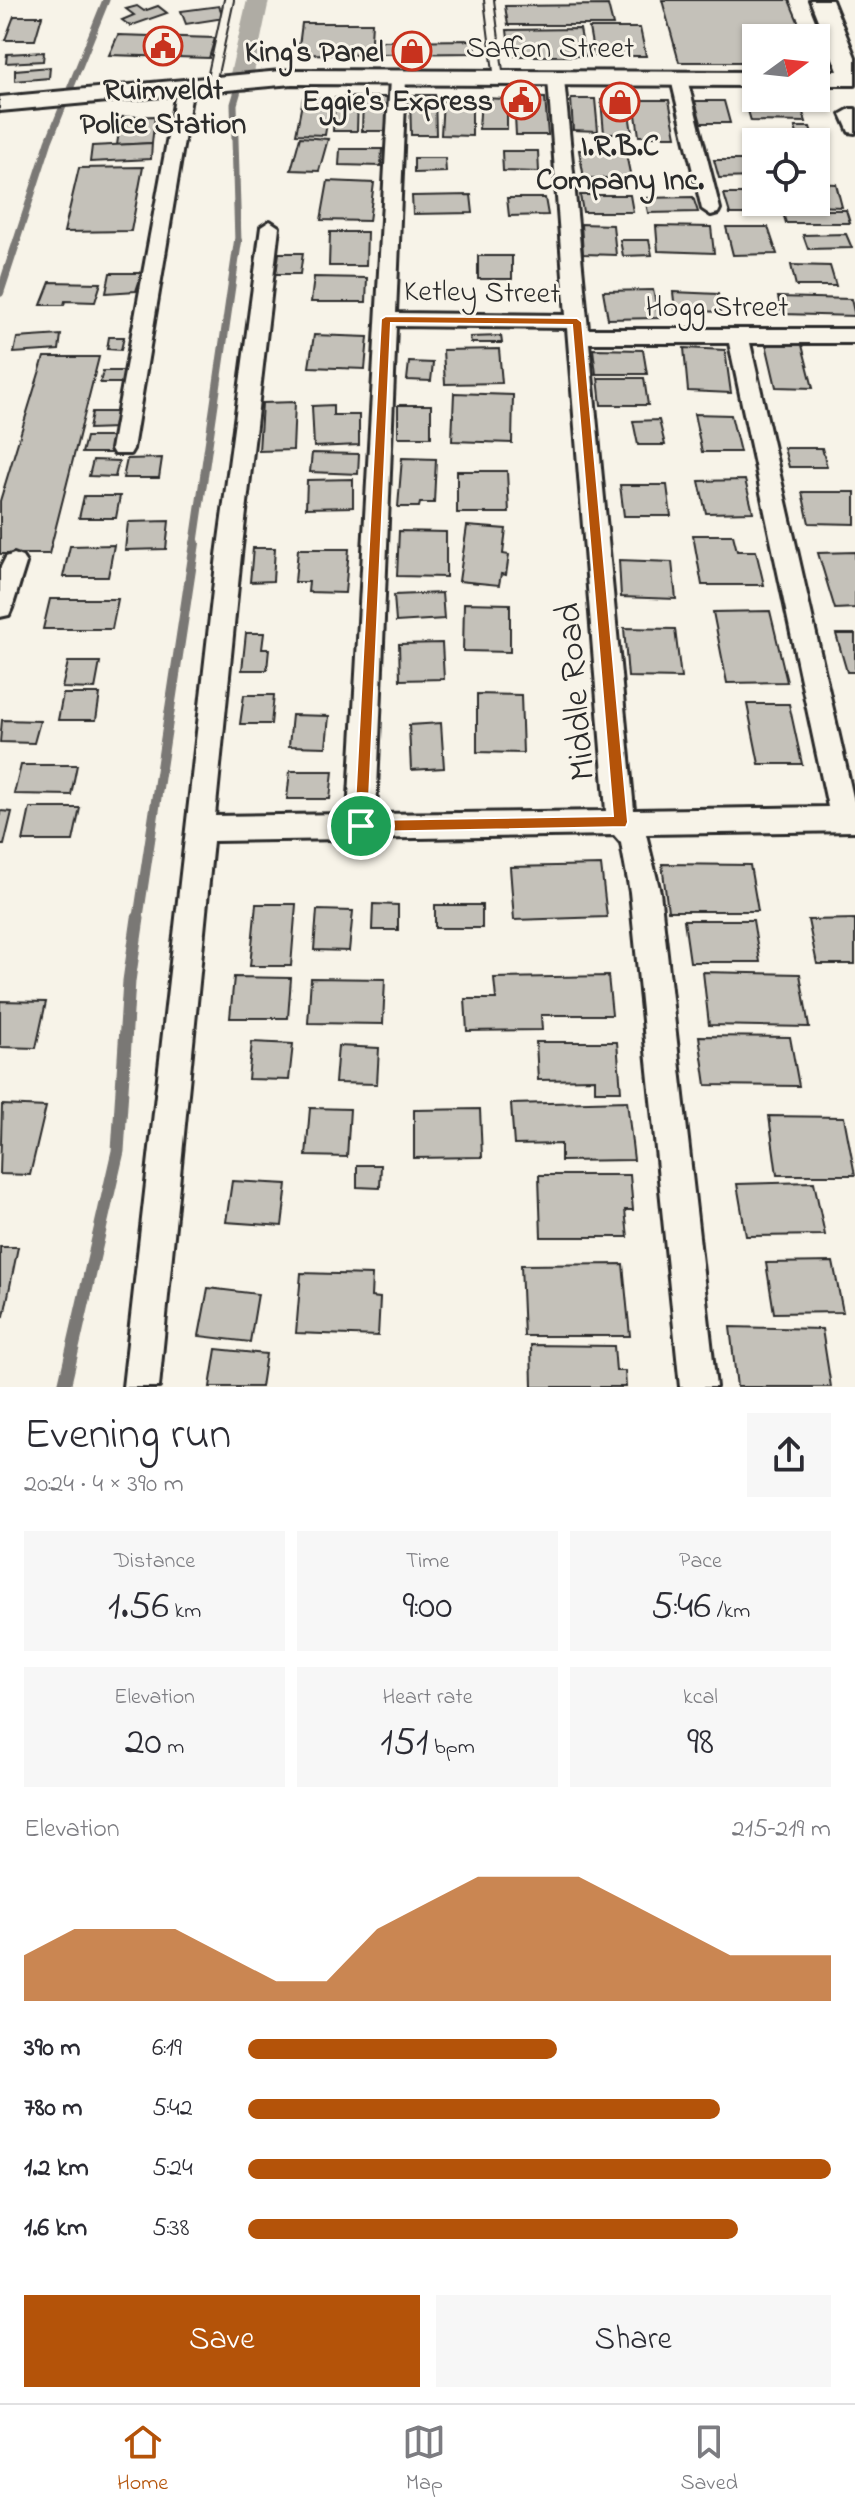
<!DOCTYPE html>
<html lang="en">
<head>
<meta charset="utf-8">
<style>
  :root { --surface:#fff; --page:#f7f7f7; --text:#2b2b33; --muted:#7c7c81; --line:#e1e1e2; --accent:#b45309 }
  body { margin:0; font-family:"Indie Flower",sans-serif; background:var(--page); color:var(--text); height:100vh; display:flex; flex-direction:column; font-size:30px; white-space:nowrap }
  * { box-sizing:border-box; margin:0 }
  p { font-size:26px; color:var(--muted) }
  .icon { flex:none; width:44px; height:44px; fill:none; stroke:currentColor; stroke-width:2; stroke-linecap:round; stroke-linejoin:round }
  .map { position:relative; height:1387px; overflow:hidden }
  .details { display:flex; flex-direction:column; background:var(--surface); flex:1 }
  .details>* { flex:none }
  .needle { width:52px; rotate:75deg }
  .tools { position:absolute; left:742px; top:24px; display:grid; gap:16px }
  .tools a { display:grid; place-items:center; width:88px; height:88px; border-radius:0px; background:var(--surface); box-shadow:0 2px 6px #0004; font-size:40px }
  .pin { position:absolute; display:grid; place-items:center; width:68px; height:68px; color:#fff; margin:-34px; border:4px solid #fff; border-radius:50%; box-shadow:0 2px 8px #0007 }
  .round { display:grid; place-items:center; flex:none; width:84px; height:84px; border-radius:0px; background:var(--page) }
  .overview { display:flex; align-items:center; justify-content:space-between; height:136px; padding:0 24px }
  h1 { font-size:44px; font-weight:600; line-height:60px }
  .figures { display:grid; grid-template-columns:repeat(3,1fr); gap:12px; height:136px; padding:8px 24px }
  .figures div { display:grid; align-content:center; border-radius:0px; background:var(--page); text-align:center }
  .figures b { font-size:40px; font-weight:600 }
  .figures small { font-size:22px; font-weight:400 }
  .figures p { font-size:22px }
  .chart { height:224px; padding:16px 24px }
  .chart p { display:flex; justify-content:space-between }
  .chart svg { width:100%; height:144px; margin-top:8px; fill:var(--accent); opacity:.7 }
  .action { display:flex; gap:16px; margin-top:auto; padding:16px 24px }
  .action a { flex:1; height:92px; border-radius:0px; background:var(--accent); color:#fff; font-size:32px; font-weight:600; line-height:92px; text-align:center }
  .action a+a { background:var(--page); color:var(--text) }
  ul { padding:0 24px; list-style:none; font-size:26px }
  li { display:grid; grid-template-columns:128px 96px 1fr; align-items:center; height:60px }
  li i { height:20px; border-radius:10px; background:var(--accent) }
  .menu { display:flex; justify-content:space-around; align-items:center; height:112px; border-top:2px solid var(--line); background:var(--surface); font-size:22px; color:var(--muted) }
  .menu a { display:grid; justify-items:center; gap:4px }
  .menu .current { color:var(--accent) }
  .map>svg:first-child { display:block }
</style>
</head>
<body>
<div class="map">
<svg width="855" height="1387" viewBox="0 0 855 1387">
  <rect width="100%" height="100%" fill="#f7f3e8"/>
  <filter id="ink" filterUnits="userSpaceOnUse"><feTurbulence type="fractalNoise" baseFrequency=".0125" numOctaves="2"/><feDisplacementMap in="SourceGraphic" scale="16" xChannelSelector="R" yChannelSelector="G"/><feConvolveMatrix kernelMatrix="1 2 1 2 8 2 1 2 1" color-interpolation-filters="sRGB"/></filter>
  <g filter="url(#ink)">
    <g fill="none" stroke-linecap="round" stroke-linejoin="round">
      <g stroke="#7a7874" stroke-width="7">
        <path d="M16 243 49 141 106 0"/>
        <path d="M238 243 234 104 239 87"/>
      </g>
      <g stroke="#7a7874" stroke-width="8">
        <path d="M0 293 17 241"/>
        <path d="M194 545 238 241"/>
      </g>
      <path stroke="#7a7874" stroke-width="10" d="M138 920 195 543"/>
      <path stroke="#7a7874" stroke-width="13" d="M64 1387 118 1151 129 981 138 918"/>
      <path fill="#afaca4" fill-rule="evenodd" d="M247 0H269L251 87 247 92H231L227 87Z"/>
    </g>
    <g fill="#c4c1b9" stroke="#2b2b2b" stroke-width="2">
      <path d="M662 0H789L805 38H756V62H679Z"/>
      <path d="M608 5 613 25H508L505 6Z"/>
      <path d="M137 6 144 11 158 6 167 13 130 26 122 20 134 15 126 9Z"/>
      <path d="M219 6 224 18 186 24 181 11Z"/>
      <path d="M14 16H42L35 40H5Z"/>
      <path d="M302 23H372L370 55 298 54Z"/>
      <path d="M589 28H640L646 56H594Z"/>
      <path d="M580 29 585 56H510L507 30Z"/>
      <path d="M118 35 215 38 209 58 109 55Z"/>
      <path d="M475 40 476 53 376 54 377 41Z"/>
      <path d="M44 52 43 61 6 63 7 54Z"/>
      <path d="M50 67 49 78 15 81V70Z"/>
      <path d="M410 95H435L436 135H411Z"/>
      <path d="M358 97 357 131H333L335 98Z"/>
      <path d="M363 97H387L386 131H362Z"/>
      <path d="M514 97 545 98 548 135H516Z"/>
      <path d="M303 98 331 99 325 135 296 134Z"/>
      <path d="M481 98 507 99V129H479Z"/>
      <path d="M443 99 472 100V136L441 135Z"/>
      <path d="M571 99H595L598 131 573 130Z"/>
      <path d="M601 100H627L632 133H604Z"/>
      <path d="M634 100H669L676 136H639Z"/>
      <path d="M745 100 799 101 806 122 751 121Z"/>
      <path d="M695 101H724L730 123H701Z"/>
      <path d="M155 116 152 143 117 145 121 117Z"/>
      <path d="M795 127H810L815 142 799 141Z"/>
      <path d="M300 137 328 139 319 171 291 170Z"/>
      <path d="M152 143 151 159 90 162 92 146Z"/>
      <path d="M340 149H382L381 166 339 165Z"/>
      <path d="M625 149 631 178H584L579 150Z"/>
      <path d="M502 151H538L539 172 503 171Z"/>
      <path d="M414 158H445L446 172 414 173Z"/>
      <path d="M714 160H753L756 177 719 178Z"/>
      <path d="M143 167 131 231 64 232 79 168Z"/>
      <path d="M328 181 374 183 369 221 321 220Z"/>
      <path d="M816 183 836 184 842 207 785 205V202H816Z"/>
      <path d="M724 194H756V202H764L768 214H730Z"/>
      <path d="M471 195 473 213 413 214 412 196Z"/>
      <path d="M580 195H630L633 212H583Z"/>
      <path d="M693 197 698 212 648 213 645 198Z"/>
      <path d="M507 198H545L548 215 509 216Z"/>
      <path d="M782 210H846L850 223H786Z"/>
      <path d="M581 224 613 225 616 255 583 254Z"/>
      <path d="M656 226 711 227 714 253 658 251Z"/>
      <path d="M726 227H768L777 254 733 255Z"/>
      <path d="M330 232H367L366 266H329Z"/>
      <path d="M846 234 852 248 808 249 803 235Z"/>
      <path d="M620 240H649L652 255 623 256Z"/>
      <path d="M279 253H303L300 274H276Z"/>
      <rect x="478" y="256" width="34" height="23"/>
      <path d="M791 265 830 266 836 286H796Z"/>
      <path d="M110 273H142L136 291 106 293Z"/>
      <path d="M314 277 367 278 366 302H311Z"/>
      <path d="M50 282 101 283 95 302 65 301 64 305H41Z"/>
      <path d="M653 290 659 318 608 319 603 291Z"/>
      <path d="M673 292 718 294 721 312 675 310Z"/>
      <path d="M778 297 851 299 855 316 782 314Z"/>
      <path d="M61 335 59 350 14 353 17 338Z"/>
      <path d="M314 335 368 337 365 369 309 367Z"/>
      <path d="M501 336 502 343H471L470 337Z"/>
      <path d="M109 337H124L121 350 107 349Z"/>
      <path d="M766 344 802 345 813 388 776 387Z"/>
      <path d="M684 348 725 350 731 393 688 391Z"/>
      <path d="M499 349 502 383 445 384 443 350Z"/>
      <path d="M593 349 643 350 647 374H596Z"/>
      <path d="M44 357H99L49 554H0V501Z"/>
      <path d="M409 362 433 363 431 381 407 380Z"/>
      <path d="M103 371H128L125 383H100Z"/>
      <path d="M598 378H644L648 405H601Z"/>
      <path d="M454 393 513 395 512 443 452 441Z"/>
      <path d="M295 402 293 450 259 451 262 403Z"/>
      <path d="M333 405V415H359V445L314 447 312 406Z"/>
      <rect x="398" y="405" width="33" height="32"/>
      <path d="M92 412H119L117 428 89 429Z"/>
      <path d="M694 414 731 415 740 452H702Z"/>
      <path d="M659 420 665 445H638L633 421Z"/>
      <path d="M86 437H116L113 453H82Z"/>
      <path d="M784 448H822L827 467H789Z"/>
      <path d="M312 453 359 454 358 474 310 472Z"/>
      <path d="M162 458 159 478H123L127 459Z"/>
      <path d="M402 458 436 459 434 503H420L419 507H398Z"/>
      <path d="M93 460 119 461 115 477 89 476Z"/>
      <path d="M457 471H507L509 513H457Z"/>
      <path d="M353 479V507L306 508 307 480Z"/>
      <path d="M745 480 753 512 706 513 699 481Z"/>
      <path d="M620 485H667L671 516H624Z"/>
      <path d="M802 492H855V524L809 523Z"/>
      <path d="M84 496H120L116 518H79Z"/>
      <path d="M169 521 166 549 125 550 128 522Z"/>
      <path d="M467 526 506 529 503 554 509 555 506 575 501 574 499 585 459 581Z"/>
      <path d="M399 531 446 532V577L397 576Z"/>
      <path d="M693 535H733L737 551H756L764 585H702Z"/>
      <path d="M114 545 108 577H63L70 546Z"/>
      <path d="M253 548H275L273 581 250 582Z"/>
      <path d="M298 549H349L345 593 308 592 309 582H295Z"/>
      <path d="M855 552V608L835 609 818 553Z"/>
      <path d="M619 560 672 562 676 599 621 597Z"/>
      <path d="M442 593 444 619 396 622 394 595Z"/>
      <path d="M50 599H118L112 629H43Z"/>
      <path d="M464 603 510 604V652L463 651Z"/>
      <path d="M770 611 787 682 727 683 713 612Z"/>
      <path d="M624 628 675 629 681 678 628 677Z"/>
      <path d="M246 633H264L262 649H269L267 670H242Z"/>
      <path d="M836 634H855V672H847Z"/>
      <path d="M442 643 444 679 400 680 399 644Z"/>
      <path d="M68 662H100L95 689 62 688Z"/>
      <path d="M63 694H100L96 720H58Z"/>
      <path d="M477 694 521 695 523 753 477 752Z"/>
      <path d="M244 695H274L271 724H240Z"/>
      <path d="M747 704H789L802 764H759Z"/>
      <path d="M292 715 329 716 326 747 289 746Z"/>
      <path d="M2 720 40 721 34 743 0 742Z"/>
      <path d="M441 723 444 768 411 770 409 725Z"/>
      <path d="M21 765H77L71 795 14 794Z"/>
      <path d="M290 771H333L330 799H287Z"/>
      <path d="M30 808H80L73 841H23Z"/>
      <path d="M0 811 12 812 4 845H0Z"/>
      <path d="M662 864 750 865 758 911H668Z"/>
      <path d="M601 865 607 917 514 920 510 867Z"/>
      <path d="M256 904H296L291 966H250Z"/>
      <path d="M373 904 398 905V930H372Z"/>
      <rect x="435" y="905" width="47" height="23"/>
      <path d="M317 910 353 911 349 951 314 950Z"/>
      <path d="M855 919V964H817L808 920Z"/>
      <path d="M684 920H753L760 962H690Z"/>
      <path d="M703 972 800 974 809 1027 709 1025Z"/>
      <path d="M608 976 612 1015H541L542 1030 467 1031 465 999H496L494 978Z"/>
      <path d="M234 977 291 978 288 1018H230Z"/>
      <path d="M311 978 385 979 383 1024 308 1023Z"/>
      <path d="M0 1001 46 1002 36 1048 0 1047Z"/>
      <path d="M699 1036 790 1037 799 1086 706 1085Z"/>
      <path d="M252 1042 293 1044 289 1080 248 1079Z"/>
      <path d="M536 1042H617L621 1091H595V1079L538 1080Z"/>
      <path d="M338 1046 379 1048 377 1084 335 1083Z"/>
      <path d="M627 1101 634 1160 561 1161V1144L514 1145 511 1104Z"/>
      <path d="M2 1105 46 1107 30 1175 0 1174Z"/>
      <path d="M310 1108 350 1109 347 1157 306 1156Z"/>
      <path d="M480 1109 482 1157 414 1158V1110Z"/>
      <path d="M769 1116 844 1117 855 1175H777Z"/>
      <path d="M357 1165H381L380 1188 357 1187Z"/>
      <path d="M539 1175H630L633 1210H625L628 1237H541Z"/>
      <path d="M232 1181 287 1184 282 1226 226 1222Z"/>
      <path d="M814 1182 825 1235 746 1236 737 1184Z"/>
      <path d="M0 1247H18L4 1316 0 1315Z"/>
      <path d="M833 1262 843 1312 774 1313 766 1263Z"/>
      <path d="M623 1264 630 1336H524L521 1265Z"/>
      <path d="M301 1273 372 1275 371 1297 380 1298 378 1336 296 1333Z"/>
      <path d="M208 1288 258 1294 250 1342 199 1336Z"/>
      <path d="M730 1327 822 1329 831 1387H737Z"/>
      <path d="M531 1345 614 1346 616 1371H625L626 1387H532Z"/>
      <path d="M216 1349 266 1354 261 1387H210Z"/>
    </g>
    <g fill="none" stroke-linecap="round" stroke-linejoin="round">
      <g stroke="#2b2b2b" stroke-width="12">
        <g id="service">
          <path d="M489 0 499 79"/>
          <path d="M211 83 229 0"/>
        </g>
      </g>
      <g stroke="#2b2b2b" stroke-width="6">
        <g id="minor">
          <path d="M398 74 406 79 396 313 566 315 548 79 556 74 564 79 588 329H855V343H750L855 806V831L646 834 660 892 716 1387H680L630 892 621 843 614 835 213 841 159 1387H123L217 555 261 227 270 221 279 227 241 555 215 816 348 814 390 79ZM396 326 567 328 606 811 376 814ZM589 343H729L828 807 634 810Z"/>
          <path d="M679 74 687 79 720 209 718 213 711 215 702 209 671 79Z"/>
          <path d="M183 93 191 98 133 449 130 454H114L111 449 175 98Z"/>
          <path d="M850 109H855V133L849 132 841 114Z"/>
          <path d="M14 554 22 557 26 563 12 608 9 615 0 617V569L6 557Z"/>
        </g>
      </g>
      <g stroke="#2b2b2b" stroke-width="6">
        <g id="secondary">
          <path d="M810 0H832L855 57V85H816V71H838Z"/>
          <path d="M292 70 756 72V86L292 84 0 111V97Z"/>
        </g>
      </g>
      <use href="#service" stroke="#f7f3e8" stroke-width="8"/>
      <use href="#minor" fill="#f7f3e8" fill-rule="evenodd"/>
      <use href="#secondary" fill="#f7f3e8" fill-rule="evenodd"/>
    </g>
  </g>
  <path fill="#b45309" stroke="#fff" stroke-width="2" fill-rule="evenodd" d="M386 316 577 318 582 322 628 822 626 827 361 832 354 826 381 319ZM391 323 572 325 613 816 368 820Z"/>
  <defs>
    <g id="civic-ring" transform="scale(2)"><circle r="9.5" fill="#f7f3e8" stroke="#c8321e" stroke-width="1.5"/><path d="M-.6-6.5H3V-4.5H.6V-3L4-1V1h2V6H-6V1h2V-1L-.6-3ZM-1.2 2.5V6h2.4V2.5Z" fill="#c8321e"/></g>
    <g id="shop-ring" transform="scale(2)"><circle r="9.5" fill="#f7f3e8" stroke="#c8321e" stroke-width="1.5"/><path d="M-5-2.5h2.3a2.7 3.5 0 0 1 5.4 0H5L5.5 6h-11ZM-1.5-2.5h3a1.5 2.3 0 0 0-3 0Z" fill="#c8321e"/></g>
  </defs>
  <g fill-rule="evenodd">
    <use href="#civic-ring" x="163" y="46"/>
    <use href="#shop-ring" x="412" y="51"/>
    <use href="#civic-ring" x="521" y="100"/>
    <use href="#shop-ring" x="620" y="102"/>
  </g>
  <g text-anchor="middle" stroke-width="6" stroke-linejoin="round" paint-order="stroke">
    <g font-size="30" fill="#2b2b2b" stroke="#f7f3e8">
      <text x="550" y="57">Saffon Street</text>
      <text transform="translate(482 291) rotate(1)" y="10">Ketley Street</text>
      <text x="717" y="316">Hogg Street</text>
    </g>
    <g font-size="30" font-weight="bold" fill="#2b2b2b" stroke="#f7f3e8" text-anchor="end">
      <text x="384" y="61">King's Panel</text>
      <text x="163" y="99" text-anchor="middle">Ruimveldt<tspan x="163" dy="34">Police Station</tspan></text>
      <text x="493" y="110">Eggie's Express</text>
      <text x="620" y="155" text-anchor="middle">I.R.B.C<tspan x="620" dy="34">Company Inc.</tspan></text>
    </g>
    <g font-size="36" fill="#2b2b2b" stroke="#f7f3e8">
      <text transform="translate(573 692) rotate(-95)" y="13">Middle Road</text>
    </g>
  </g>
</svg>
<div class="tools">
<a><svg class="needle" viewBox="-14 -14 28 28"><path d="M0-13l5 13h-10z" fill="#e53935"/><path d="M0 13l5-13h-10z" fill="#7c7c81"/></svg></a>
<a><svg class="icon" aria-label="locate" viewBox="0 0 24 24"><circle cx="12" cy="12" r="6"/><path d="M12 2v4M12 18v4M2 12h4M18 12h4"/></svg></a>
</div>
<div class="pin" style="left:361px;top:826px;background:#1e9e55"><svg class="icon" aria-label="arrive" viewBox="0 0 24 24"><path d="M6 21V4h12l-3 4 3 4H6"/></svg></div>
</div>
<section class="details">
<div class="overview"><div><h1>Evening run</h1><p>20:24 · 4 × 390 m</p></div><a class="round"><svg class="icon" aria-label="share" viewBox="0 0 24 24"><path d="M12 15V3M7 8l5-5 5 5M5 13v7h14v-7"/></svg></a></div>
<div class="figures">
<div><p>Distance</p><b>1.56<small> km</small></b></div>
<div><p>Time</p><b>9:00</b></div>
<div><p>Pace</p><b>5:46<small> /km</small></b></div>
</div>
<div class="figures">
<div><p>Elevation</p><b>20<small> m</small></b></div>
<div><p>Heart rate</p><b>151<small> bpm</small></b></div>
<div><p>kcal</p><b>98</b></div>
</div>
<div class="chart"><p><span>Elevation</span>215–219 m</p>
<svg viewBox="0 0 160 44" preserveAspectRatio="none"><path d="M0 44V30L10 22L20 22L30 22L40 30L50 38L60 38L70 22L80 14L90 6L100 6L110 6L120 14L130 22L140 30L150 30L160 30V44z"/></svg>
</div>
<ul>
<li><b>390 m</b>6:19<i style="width:53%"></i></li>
<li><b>780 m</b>5:42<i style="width:81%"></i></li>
<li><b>1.2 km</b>5:24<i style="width:100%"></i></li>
<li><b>1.6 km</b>5:38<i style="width:84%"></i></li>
</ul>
<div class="action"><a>Save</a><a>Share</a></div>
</section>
<nav class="menu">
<a class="current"><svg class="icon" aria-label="home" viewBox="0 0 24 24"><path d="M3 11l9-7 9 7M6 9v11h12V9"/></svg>Home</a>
<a><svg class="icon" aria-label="map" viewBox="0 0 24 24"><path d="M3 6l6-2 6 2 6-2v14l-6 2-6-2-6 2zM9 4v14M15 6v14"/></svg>Map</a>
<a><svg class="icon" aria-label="saved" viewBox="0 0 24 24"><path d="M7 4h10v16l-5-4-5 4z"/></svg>Saved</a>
</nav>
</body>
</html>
